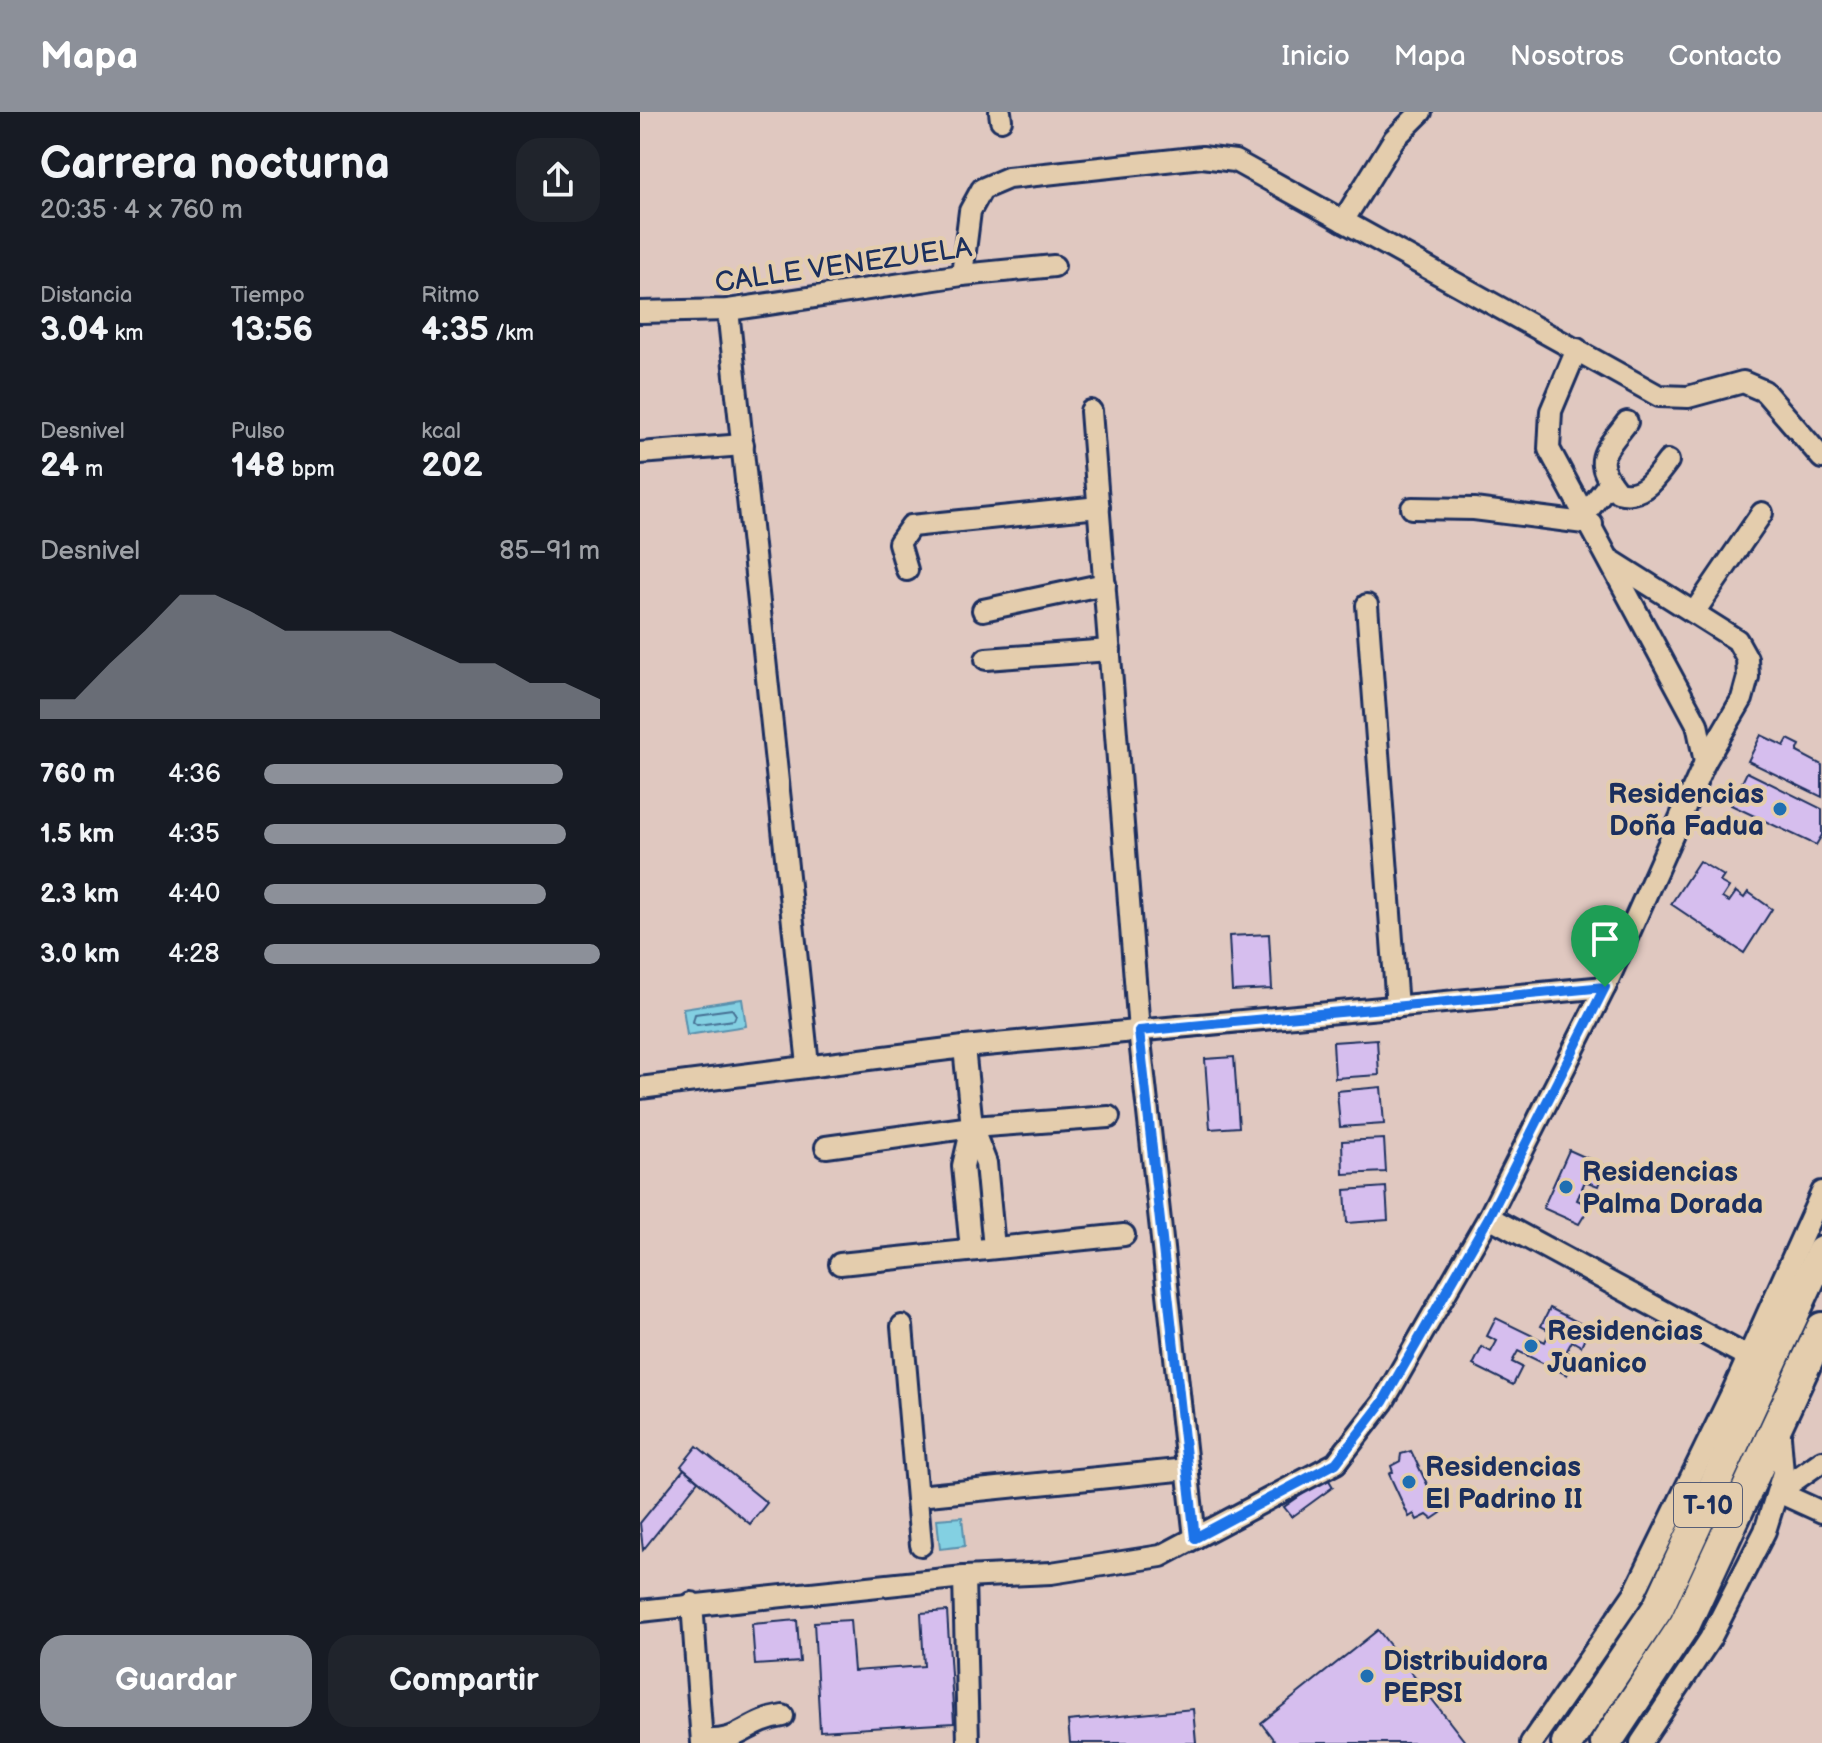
<!DOCTYPE html>
<html lang="es">
<head>
<meta charset="utf-8">
<style>
  :root { --surface:#171b24; --page:#20242c; --text:#f1f3f6; --muted:#9ea1a6; --accent:#8c9099 }
  body { margin:0; font-family:"Balsamiq Sans",sans-serif; background:var(--page); color:var(--text); height:100vh; display:flex; flex-direction:column; font-size:30px; white-space:nowrap }
  * { box-sizing:border-box; margin:0 }
  p { font-size:26px; color:var(--muted) }
  .icon { flex:none; width:44px; height:44px; fill:none; stroke:currentColor; stroke-width:2; stroke-linecap:round; stroke-linejoin:round }
  .map { position:relative; flex:1; overflow:hidden }
  .side { display:flex; flex-direction:column; background:var(--surface); width:640px }
  .side>* { flex:none }
  .pin { position:absolute; display:grid; place-items:center; width:68px; height:68px; color:#fff; margin:-82px -34px; border-radius:50% 50% 50% 0; rotate:-45deg; box-shadow:0 0 8px #0007 }
  .pin .icon { rotate:45deg }
  .round { display:grid; place-items:center; flex:none; width:84px; height:84px; border-radius:24px; background:var(--page) }
  .summary { display:flex; align-items:center; justify-content:space-between; height:136px; padding:0 40px }
  h1 { font-size:44px; font-weight:700; line-height:60px }
  .metrics { display:grid; grid-template-columns:repeat(3,1fr); gap:12px; height:136px; padding:8px 40px }
  .metrics div { display:grid; align-content:center }
  .metrics b { font-size:34px; font-weight:700 }
  .metrics small { font-size:22px; font-weight:400 }
  .metrics p { font-size:22px }
  .chart { height:224px; padding:16px 40px }
  .chart p { display:flex; justify-content:space-between }
  .chart svg { width:100%; height:144px; margin-top:8px; fill:var(--accent); opacity:.7 }
  .button { display:flex; gap:16px; margin-top:auto; padding:16px 40px }
  .button a { flex:1; height:92px; border-radius:24px; background:var(--accent); color:#fff; font-size:32px; font-weight:700; line-height:92px; text-align:center }
  .button a+a { background:var(--page); color:var(--text) }
  ul { padding:0 40px; list-style:none; font-size:26px }
  li { display:grid; grid-template-columns:128px 96px 1fr; align-items:center; height:60px }
  li i { height:20px; border-radius:10px; background:var(--accent) }
  header { display:flex; align-items:center; gap:48px; box-sizing:border-box; height:112px; padding:0 40px; background:var(--accent); color:#fff }
  header strong { font-size:38px }
  nav { display:flex; gap:44px; margin-inline-start:auto; font-size:28px }
  main { display:flex; flex:1; min-height:0 }
  .map>svg:first-child { display:block }
</style>
</head>
<body>
<header>
<strong>Mapa</strong>
<nav><a>Inicio</a><a>Mapa</a><a>Nosotros</a><a>Contacto</a></nav>
</header>
<main>
<section class="side">
<div class="summary"><div><h1>Carrera nocturna</h1><p>20:35 · 4 × 760 m</p></div><a class="round"><svg class="icon" aria-label="share" viewBox="0 0 24 24"><path d="M12 15V3M7 8l5-5 5 5M5 13v7h14v-7"/></svg></a></div>
<div class="metrics">
<div><p>Distancia</p><b>3.04<small> km</small></b></div>
<div><p>Tiempo</p><b>13:56</b></div>
<div><p>Ritmo</p><b>4:35<small> /km</small></b></div>
</div>
<div class="metrics">
<div><p>Desnivel</p><b>24<small> m</small></b></div>
<div><p>Pulso</p><b>148<small> bpm</small></b></div>
<div><p>kcal</p><b>202</b></div>
</div>
<div class="chart"><p><span>Desnivel</span>85–91 m</p>
<svg viewBox="0 0 160 44" preserveAspectRatio="none"><path d="M0 44V38L10 38L20 27L30 17L40 6L50 6L60 11L70 17L80 17L90 17L100 17L110 22L120 27L130 27L140 33L150 33L160 38V44z"/></svg>
</div>
<ul>
<li><b>760 m</b>4:36<i style="width:89%"></i></li>
<li><b>1.5 km</b>4:35<i style="width:90%"></i></li>
<li><b>2.3 km</b>4:40<i style="width:84%"></i></li>
<li><b>3.0 km</b>4:28<i style="width:100%"></i></li>
</ul>
<div class="button"><a>Guardar</a><a>Compartir</a></div>
</section>
<div class="map">
<svg width="1182" height="1631" viewBox="0 0 1182 1631">
  <rect width="100%" height="100%" fill="#e0c8c0"/>
  <filter id="ink" filterUnits="userSpaceOnUse"><feTurbulence type="fractalNoise" baseFrequency=".0125" numOctaves="2"/><feDisplacementMap in="SourceGraphic" scale="16" xChannelSelector="R" yChannelSelector="G"/><feConvolveMatrix kernelMatrix="1 2 1 2 8 2 1 2 1" color-interpolation-filters="sRGB"/></filter>
  <g filter="url(#ink)">
    <g fill="#83d0e2" stroke="#5990ad" stroke-width="2">
      <path d="M102 887 106 914 47 923 43 896Z"/>
      <path d="M322 1405 325 1434 300 1437 297 1407Z"/>
    </g>
    <g fill="none" stroke-linecap="round" stroke-linejoin="round">
      <path stroke="#456f93" stroke-width="2" d="M92 897 96 903 94 908 57 913 53 910 55 902Z"/>
    </g>
    <g fill="#d6beee" stroke="#1b2f5e" stroke-width="2">
      <path d="M1121 623 1144 634 1148 627 1160 633 1157 640 1182 653V685L1108 649Z"/>
      <path d="M1107 660 1182 697V723L1176 733 1091 693Z"/>
      <path d="M1059 749 1084 764 1080 770 1089 775 1082 786 1089 790 1096 780 1104 786 1108 780 1132 797 1104 841 1031 792Z"/>
      <path d="M629 822 632 877 592 879 589 824Z"/>
      <path d="M737 927 739 963 695 966 693 930Z"/>
      <path d="M594 945 599 1015 570 1017 565 947Z"/>
      <path d="M741 975 744 1012 700 1015 697 979Z"/>
      <path d="M744 1027 746 1060 703 1062 702 1029Z"/>
      <path d="M929 1038 965 1054 958 1074 945 1069 942 1076 947 1078 945 1083 940 1081 937 1088 950 1094 939 1112 903 1096Z"/>
      <path d="M746 1075 748 1108 707 1111 705 1078Z"/>
      <path d="M910 1196 949 1216 941 1234 932 1229 926 1240 935 1245 927 1263 878 1239 872 1250 882 1255 873 1273 833 1253 842 1235 851 1240 857 1229 847 1224 856 1206 905 1230 910 1219 901 1214Z"/>
      <path d="M57 1334 127 1391 110 1412 41 1354Z"/>
      <path d="M771 1339 801 1401 792 1407 787 1403 777 1408 774 1402 769 1405 749 1362 753 1360 751 1354 760 1349 761 1342Z"/>
      <path d="M44 1357 58 1369 3 1438 0 1411Z"/>
      <path d="M687 1365 693 1375 652 1405 644 1395Z"/>
      <path d="M307 1499 314 1611 180 1619 174 1510 210 1508 214 1559 284 1554 281 1501Z"/>
      <path d="M157 1508 160 1550 115 1553 112 1512Z"/>
      <path d="M738 1518 826 1631H636L621 1611Z"/>
      <path d="M553 1597 556 1631H430L428 1609Z"/>
    </g>
    <g fill="none" stroke-linecap="round" stroke-linejoin="round">
      <g stroke="#1b2f5e" stroke-width="26">
        <g id="minor">
          <path d="M360 0 361 8"/>
          <path d="M703 109 754 27 781 0"/>
          <path d="M322 163 330 99 342 77 368 66 562 45 595 49 1019 284 1048 285 1103 270 1124 279 1182 346"/>
          <path d="M88 198 168 953"/>
          <path d="M0 200 88 198 322 163 414 154"/>
          <path d="M937 237 911 299 909 337 1057 612 1065 650"/>
          <path d="M451 299 499 919 555 1426"/>
          <path d="M987 310C965 340 950 347 978 380 1003 387 1015 366 1028 349"/>
          <path d="M0 341 103 333"/>
          <path d="M772 396 834 397 952 412"/>
          <path d="M946 401 970 370"/>
          <path d="M267 458 259 431 271 414 459 395"/>
          <path d="M727 493 757 895"/>
          <path d="M343 498 465 472"/>
          <path d="M1055 499 1122 401"/>
          <path d="M346 547 470 538"/>
          <path d="M324 935 332 1015 346 1051 354 1136"/>
          <path d="M0 976 324 935 965 875"/>
          <path d="M186 1035 332 1015 469 1005"/>
          <path d="M849 1105 1106 1244"/>
          <path d="M331 1138 323 1054 332 1015"/>
          <path d="M200 1152 484 1123"/>
          <path d="M262 1214 281 1433"/>
          <path d="M1182 1349 1138 1380 1182 1400"/>
          <path d="M278 1384 548 1357"/>
          <path d="M324 1465 328 1631"/>
          <path d="M52 1491 62 1631"/>
          <path d="M0 1499 324 1465 411 1461 521 1444 696 1351 743 1290 849 1105 965 875 1065 650 1102 587 1108 565 1107 546 1097 528 972 449"/>
          <path d="M62 1628C103 1631 104 1610 143 1604"/>
          <path d="M891 1631 994 1482 1092 1281 1182 1080"/>
          <path d="M1001 1631 1070 1527 1125 1419 1143 1361 1139 1312"/>
        </g>
      </g>
      <g stroke="#1b2f5e" stroke-width="36">
        <g id="highway">
          <path d="M927 1631 1018 1496 1182 1140"/>
          <path d="M966 1631 1045 1512 1182 1216"/>
        </g>
      </g>
      <use href="#minor" stroke="#e4cdad" stroke-width="20"/>
      <use href="#highway" stroke="#e4cdad" stroke-width="30"/>
    </g>
  </g>
  <g fill="none" stroke-linecap="round" stroke-linejoin="round" filter="url(#ink)">
    <g stroke="#fff" stroke-width="16">
      <path id="route" d="M965 875 849 1105 743 1290 696 1351 555 1426 499 919Z"/>
    </g>
    <use href="#route" stroke="#1a73e8" stroke-width="10"/>
  </g>
  <g fill="#1f6fb2" stroke="#e4cdad" stroke-width="3">
    <circle cx="1140" cy="697" r="8"/>
    <circle cx="926" cy="1075" r="8"/>
    <circle cx="891" cy="1234" r="8"/>
    <circle cx="769" cy="1370" r="8"/>
    <circle cx="727" cy="1564" r="8"/>
  </g>
  <g text-anchor="middle" stroke-width="8" stroke-linejoin="round" paint-order="stroke">
    <rect fill="#e4cdad" stroke="#575e76" stroke-width="2" x="1034" y="1371" width="68" height="44" rx="6"/>
    <g font-size="26" font-weight="bold" fill="#1b2f5e">
      <text x="1068" y="1402">T-10</text>
    </g>
    <g font-size="28" fill="#1b2f5e" stroke="#e4cdad">
      <text transform="translate(203 152) rotate(-8)" y="10">CALLE VENEZUELA</text>
    </g>
    <g font-size="28" font-weight="bold" fill="#1b2f5e" stroke="#e4cdad" text-anchor="start">
      <text x="1124" y="691" text-anchor="end">Residencias<tspan x="1124" dy="32">Doña Fadua</tspan></text>
      <text x="942" y="1069">Residencias<tspan x="942" dy="32">Palma Dorada</tspan></text>
      <text x="907" y="1228">Residencias<tspan x="907" dy="32">Juanico</tspan></text>
      <text x="785" y="1364">Residencias<tspan x="785" dy="32">El Padrino II</tspan></text>
      <text x="743" y="1558">Distribuidora<tspan x="743" dy="32">PEPSI</tspan></text>
    </g>
  </g>
</svg>
<div class="pin" style="left:965px;top:875px;background:#1e9e55"><svg class="icon" aria-label="arrive" viewBox="0 0 24 24"><path d="M6 21V4h12l-3 4 3 4H6"/></svg></div>
</div>
</main>
</body>
</html>
